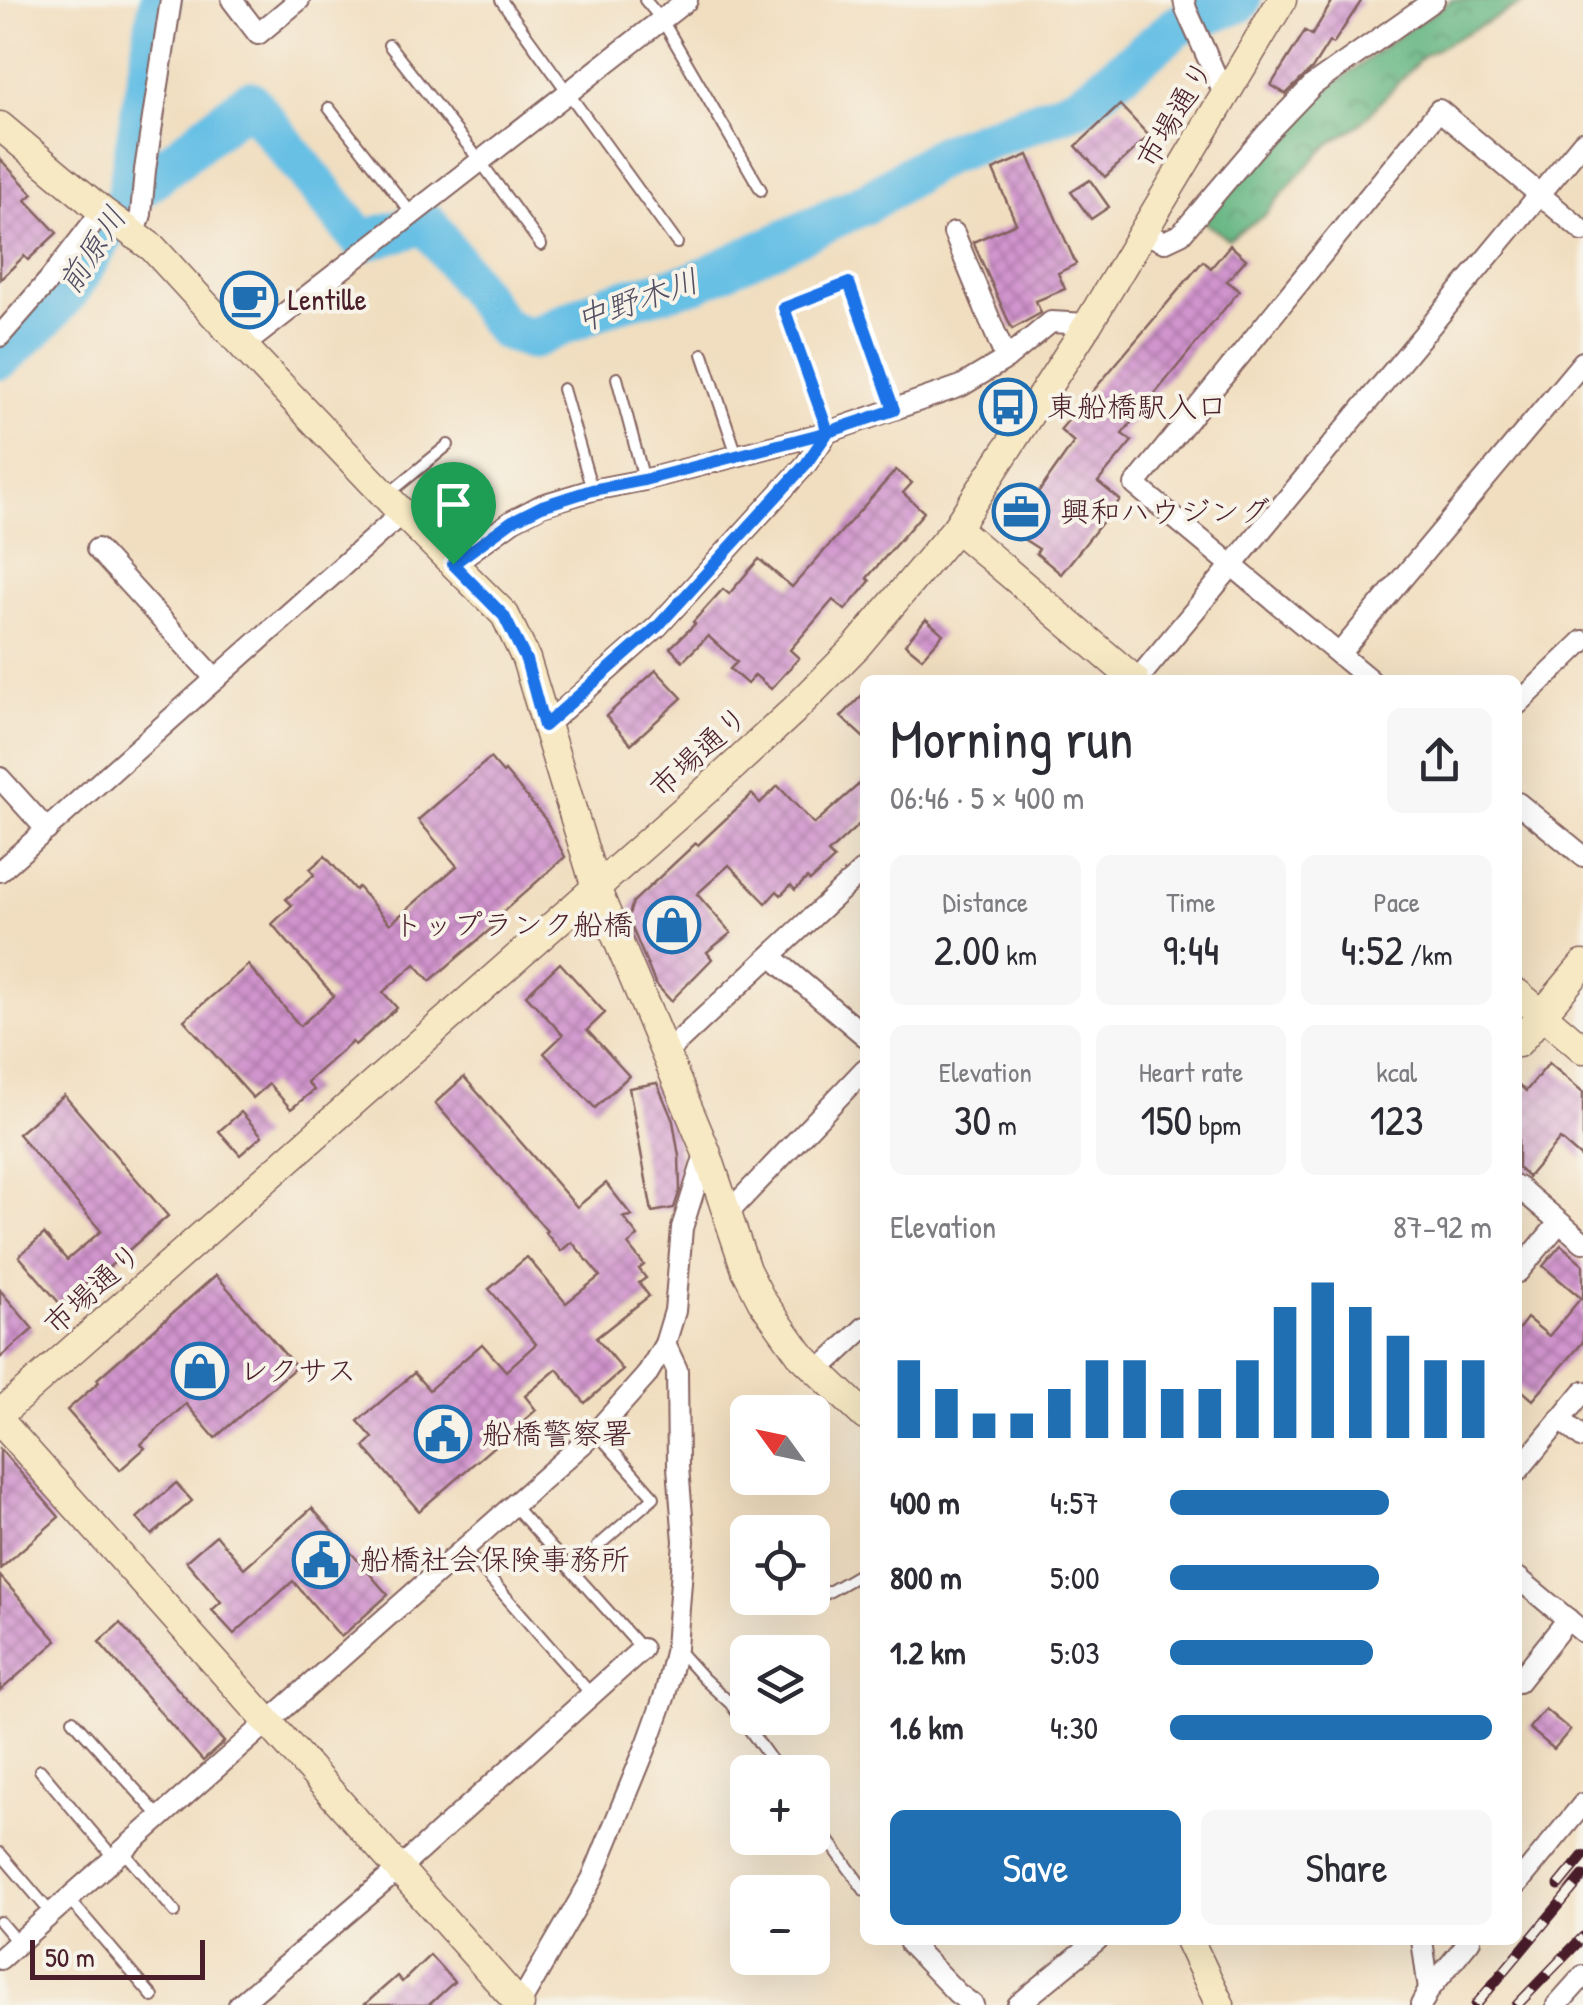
<!DOCTYPE html>
<html lang="en">
<head>
<meta charset="utf-8">
<style>
  :root { --surface:#fff; --page:#f7f7f7; --text:#2b2b33; --muted:#7c7c81; --accent:#1f6fb2 }
  body { margin:0; font-family:"Patrick Hand","Klee One",sans-serif; background:var(--page); color:var(--text); height:100vh; display:flex; flex-direction:column; font-size:38px; white-space:nowrap }
  * { box-sizing:border-box; margin:0 }
  p { font-size:32px; color:var(--muted) }
  .icon { flex:none; width:55px; height:55px; fill:none; stroke:currentColor; stroke-width:2; stroke-linecap:round; stroke-linejoin:round }
  .map { position:relative; flex:1; overflow:hidden }
  .details { position:absolute; left:860px; top:675px; width:662px; height:1270px; display:flex; flex-direction:column; background:var(--surface); border-radius:15px; box-shadow:0 10px 40px #0002 }
  .details>* { flex:none }
  .needle { width:65px; rotate:303deg }
  .buttons { position:absolute; left:730px; top:1395px; display:grid; gap:20px }
  .buttons a { display:grid; place-items:center; width:100px; height:100px; border-radius:15px; background:var(--surface); box-shadow:0 10px 40px #0002; font-size:50px }
  .scale { position:absolute; left:30px; bottom:25px; width:175px; box-sizing:border-box; padding-left:10px; border:5px solid #4a1f2b; border-top:0; font-size:28px; line-height:35px; white-space:nowrap; color:#4a1f2b; -webkit-text-stroke:8px #f7f3e8; paint-order:stroke }
  .pin { position:absolute; display:grid; place-items:center; width:85px; height:85px; color:#fff; margin:-102px -42px; border-radius:50% 50% 50% 0; rotate:-45deg; box-shadow:0 0 10px #0007 }
  .pin .icon { rotate:45deg }
  .round { display:grid; place-items:center; flex:none; width:105px; height:105px; border-radius:15px; background:var(--page) }
  .summary { display:flex; align-items:center; justify-content:space-between; height:170px; padding:0 30px }
  h1 { font-size:55px; font-weight:600; line-height:75px }
  .figures { display:grid; grid-template-columns:repeat(3,1fr); gap:15px; height:170px; padding:10px 30px }
  .figures div { display:grid; align-content:center; border-radius:15px; background:var(--page); text-align:center }
  .figures b { font-size:42px; font-weight:600 }
  .figures small { font-size:28px; font-weight:400 }
  .figures p { font-size:28px }
  .chart { height:280px; padding:20px 30px }
  .chart p { display:flex; justify-content:space-between }
  .chart svg { width:100%; height:180px; margin-top:10px; stroke:var(--accent); stroke-width:6 }
  .button { display:flex; gap:20px; margin-top:auto; padding:20px 30px }
  .button a { flex:1; height:115px; border-radius:15px; background:var(--accent); color:#fff; font-size:40px; font-weight:600; line-height:115px; text-align:center }
  .button a+a { background:var(--page); color:var(--text) }
  ul { padding:0 30px; list-style:none; font-size:32px }
  li { display:grid; grid-template-columns:160px 120px 1fr; align-items:center; height:75px }
  li i { height:25px; border-radius:12px; background:var(--accent) }
  .map>svg:first-child { display:block }
</style>
</head>
<body>
<div class="map">
<svg width="1583" height="2005" viewBox="0 0 1583 2005">
  <defs>
    <pattern id="forest-crowns" width="20" height="18" patternUnits="userSpaceOnUse" patternTransform="scale(2.5)"><rect width="20" height="18" fill="#63b581"/><path d="M2 6a3 3 0 1 1 6 0M12 15a3 3 0 1 1 6 0" fill="none" stroke="#54936a"/></pattern>
    <pattern id="building-cross-hatch" width="8" height="8" patternUnits="userSpaceOnUse" patternTransform="scale(2.5)"><rect width="8" height="8" fill="#d195ce"/><path d="M0 0l8 8M0 8l8-8" fill="none" stroke="#ac79a7"/></pattern>
  </defs>
  <rect width="100%" height="100%" fill="#f7f3e8"/>
  <filter id="ink" filterUnits="userSpaceOnUse"><feTurbulence type="fractalNoise" baseFrequency=".01" numOctaves="2"/><feDisplacementMap in="SourceGraphic" scale="20" xChannelSelector="R" yChannelSelector="G"/><feConvolveMatrix kernelMatrix="1 2 1 2 8 2 1 2 1" color-interpolation-filters="sRGB"/></filter>
  <filter id="wash" filterUnits="userSpaceOnUse"><feTurbulence type="fractalNoise" baseFrequency=".0048" numOctaves="4" result="noise"/><feDisplacementMap in="SourceGraphic" scale="40" xChannelSelector="R" yChannelSelector="G"/><feGaussianBlur stdDeviation="2.25" result="paint"/><feColorMatrix in="noise" values="0 0 0 0 0 0 0 0 0 0 0 0 0 0 0 0 0 1.4 0 .05"/><feComposite in="paint" operator="in"/></filter>
  <g filter="url(#wash)">
    <rect width="100%" height="100%" fill="#f1dec0"/>
    <path fill="url(#forest-crowns)" stroke="#566a56" stroke-width="2.5" d="M1452 0H1529L1423 56 1360 124 1329 144 1295 179 1265 215 1228 239 1204 222 1298 111 1404 32Z"/>
    <g fill="none" stroke-linecap="round" stroke-linejoin="round">
      <g stroke="#68c0e5" stroke-width="42">
        <path d="M127 198 249 101 362 241 427 223 504 329 531 339 612 303 695 282 866 203 943 155 1079 105 1179 25 1240 2"/>
        <path d="M0 359 42 321 68 292 127 198 160 0"/>
      </g>
    </g>
    <g id="blocks">
      <g fill="url(#building-cross-hatch)">
        <path d="M1333 0H1362L1333 44 1329 42 1312 69 1286 94 1271 85 1305 31 1312 35Z"/>
        <path d="M1120 105 1149 136 1105 177 1076 146Z"/>
        <path d="M1028 155 1076 264 1058 273 1065 289 1036 301 1041 313 1012 329 973 242 1016 223 993 170Z"/>
        <path d="M0 159 33 194 26 200 57 233 28 260 24 256 0 280Z"/>
        <path d="M1090 180 1109 207 1091 219 1071 192Z"/>
        <path d="M1230 245 1246 259 1227 281 1239 291 1122 434 1132 441 1098 482 1120 500 1061 574 1036 553 1039 549 1011 531 1009 508 1023 487 1036 496 1074 442 1060 430 1203 261 1211 268Z"/>
        <path d="M896 470 912 483 903 493 924 512 867 578 870 581 845 610 833 600 790 650 799 658 771 689 755 675 747 684 730 669 737 662 708 636 683 661 670 648 695 624 693 622 723 589 729 594 759 559 792 587Z"/>
        <path d="M926 619 943 634 922 658 905 644Z"/>
        <path d="M656 670 682 698 631 744 606 716Z"/>
        <path d="M865 692V739L841 717Z"/>
        <path d="M490 758 503 773 505 771 545 819 565 857 496 918 499 922 430 981 415 964 383 992 397 1008 355 1045 352 1042 307 1082 314 1090 291 1109 269 1084 253 1098 184 1020 248 965 300 1026 334 996 272 924 292 905 286 899 314 875 310 869 325 856 355 890 358 887 390 924 457 866 418 820Z"/>
        <path d="M865 779V819L828 853 834 859 810 881 807 878 795 890 791 885 781 895 777 891 766 903 729 865 697 894 731 933 707 952 712 959 671 1001 655 983 628 918 633 902 696 843 698 845 752 794 760 803 778 786 814 824Z"/>
        <path d="M560 963 605 1013 587 1030 629 1076 595 1108 544 1053 563 1035 526 995Z"/>
        <path d="M1549 1063 1583 1092V1159L1560 1139 1528 1177 1518 1168V1084L1526 1091Z"/>
        <path d="M464 1077 577 1207 606 1183 632 1216 623 1217 638 1236 628 1245 644 1265 639 1269 646 1278 639 1283 649 1296 596 1338 623 1370 585 1403 557 1369 525 1396 536 1410 419 1511 364 1447 373 1438 358 1421 414 1373 429 1390 482 1344 506 1371 536 1344 489 1289 527 1257 566 1303 600 1276 572 1242 561 1251 545 1232 547 1231 435 1103Z"/>
        <path d="M657 1083 673 1121 679 1156 680 1190 674 1208 652 1212 629 1088Z"/>
        <path d="M64 1095 168 1216 93 1281 91 1279 61 1305 19 1256 44 1234 67 1260 101 1231 18 1134Z"/>
        <path d="M241 1112 262 1136 240 1155 219 1131Z"/>
        <path d="M1561 1245 1583 1264V1342L1533 1400 1518 1387V1330L1527 1318 1549 1336 1581 1298 1543 1266Z"/>
        <path d="M216 1275 296 1367 215 1438 186 1404 141 1444 145 1448 120 1470 67 1410 99 1382 97 1379Z"/>
        <path d="M0 1290 33 1329 0 1358Z"/>
        <path d="M0 1449 59 1517 0 1569Z"/>
        <path d="M176 1483 192 1501 152 1535 137 1518Z"/>
        <path d="M312 1508 388 1595 341 1637 293 1581 234 1634 212 1610 221 1602 186 1561 216 1535 244 1568Z"/>
        <path d="M0 1576 57 1641 0 1691Z"/>
        <path d="M120 1623 224 1742 203 1761 99 1642Z"/>
        <path d="M1545 1709 1570 1730 1554 1749 1529 1728Z"/>
        <path d="M430 1955 454 1982 429 2005H364L397 1976 402 1982Z"/>
      </g>
    </g>
  </g>
  <g filter="url(#ink)">
    <use href="#blocks" fill-opacity="0" stroke="#84625f" stroke-width="2.5"/>
    <g fill="none" stroke-linecap="round" stroke-linejoin="round">
      <g stroke="#84625f" stroke-width="14">
        <g id="lane">
          <path d="M501 0 677 243"/>
          <path d="M645 0 662 20 761 190"/>
          <path d="M389 45 480 161 541 245"/>
          <path d="M329 108 412 214"/>
          <path d="M703 354 737 455"/>
          <path d="M617 378 644 480"/>
          <path d="M563 389 592 490"/>
          <path d="M828 431 784 308 849 283 894 410"/>
          <path d="M387 495 448 445"/>
          <path d="M596 1432 654 1497 598 1546"/>
          <path d="M514 1506 642 1649"/>
          <path d="M464 1549 591 1694"/>
          <path d="M820 1597 865 1571"/>
          <path d="M676 1648 704 1679 730 1703 780 1772"/>
          <path d="M73 1720 160 1817"/>
          <path d="M40 1770 114 1858"/>
          <path d="M812 1817 865 1891"/>
          <path d="M123 1851 175 1912"/>
          <path d="M0 1853 51 1913"/>
          <path d="M69 1899 153 1997"/>
          <path d="M0 1922 18 1943"/>
        </g>
      </g>
      <g stroke="#84625f" stroke-width="24">
        <g id="street">
          <path d="M232 0 258 34 299 0"/>
          <path d="M1184 0 1186 9 1224 94"/>
          <path d="M1143 232 1164 242 1181 234 1266 134 1313 85 1434 0"/>
          <path d="M954 233 1006 359"/>
          <path d="M135 234 141 214 145 170 171 0"/>
          <path d="M0 336 49 280 102 211"/>
          <path d="M243 346 687 0"/>
          <path d="M97 549 216 679"/>
          <path d="M453 564 512 521 542 505 592 490 644 480 828 432 961 386 1006 359 1051 322 1088 324"/>
          <path d="M1339 654 1583 362"/>
          <path d="M1137 680 1583 142"/>
          <path d="M1370 680 1135 485 1439 110 1583 231"/>
          <path d="M1518 704 1583 641"/>
          <path d="M545 726 658 626 806 464 828 432"/>
          <path d="M0 778 47 830"/>
          <path d="M1518 803 1583 856"/>
          <path d="M0 871 402 513"/>
          <path d="M772 957 865 1036"/>
          <path d="M665 1054 865 868"/>
          <path d="M1518 1187 1583 1242"/>
          <path d="M726 1215 865 1069"/>
          <path d="M1518 1272 1559 1223"/>
          <path d="M817 1372 865 1327"/>
          <path d="M1560 1419 1583 1438"/>
          <path d="M1518 1471 1583 1392"/>
          <path d="M1518 1578 1583 1632"/>
          <path d="M1518 1682 1568 1619"/>
          <path d="M1518 1883 1583 1804"/>
          <path d="M1422 1940 1429 1990"/>
          <path d="M910 1944 957 1993 973 2005"/>
          <path d="M0 1959 596 1432 646 1376 665 1344 675 1311 682 1228 706 1151"/>
          <path d="M239 2005 399 1869 642 1649"/>
          <path d="M519 2005 592 1879 648 1742 665 1695 676 1648 684 1541 678 1467 677 1370 665 1344"/>
          <path d="M1018 2005 1097 1940"/>
          <path d="M1421 2005 1429 1990 1470 1940"/>
          <path d="M1557 2005 1583 1976"/>
        </g>
      </g>
      <g stroke="#84625f" stroke-width="31">
        <g id="secondary">
          <path d="M0 126 102 211 153 248 243 346 402 513 505 615 526 659 596 888 706 1151 746 1270 762 1301 800 1354 865 1416"/>
          <path d="M956 528 1135 680"/>
          <path d="M1518 994 1583 1049"/>
          <path d="M1518 1043 1583 965"/>
          <path d="M0 1414 728 771 793 711 856 647 956 528 1088 324 1282 0"/>
          <path d="M0 1421 520 2005"/>
          <path d="M1189 1940 1220 2005"/>
        </g>
      </g>
      <use href="#lane" stroke="#fff" stroke-width="10"/>
      <use href="#street" stroke="#fff" stroke-width="20"/>
      <use href="#secondary" stroke="#f6e9c3" stroke-width="28"/>
      <g stroke="#4a1f2b" stroke-width="11">
        <g id="rail">
          <path d="M1559 1885 1583 1856"/>
          <path d="M1476 2005 1583 1876"/>
          <path d="M1517 2005 1583 1937"/>
        </g>
      </g>
      <use href="#rail" stroke="#f7f3e8" stroke-width="8" stroke-dasharray="22" stroke-linecap="butt"/>
    </g>
  </g>
  <g fill="none" stroke-linecap="round" stroke-linejoin="round" filter="url(#ink)">
    <g stroke="#fff" stroke-width="20">
      <path id="route" d="M453 564 504 616 526 660 544 726 658 626 806 464 828 432 894 410 849 283 784 308 828 432 644 480 592 490 542 506 512 521 453 564"/>
    </g>
    <use href="#route" stroke="#1a73e8" stroke-width="12"/>
  </g>
  <defs>
    <g id="cafe-ring" transform="scale(2.875)"><circle r="9.5" fill="#f7f3e8" stroke="#1f6fb2" stroke-width="1.5"/><path d="M-5.5-4.5H6V0H3Q3 3.5 0 3.5H-2.5Q-5.5 3.5-5.5 0ZM3-3.2v2h1.7v-2ZM-6 4.5H4V6H-6Z" fill="#1f6fb2"/></g>
    <g id="bus-ring" transform="scale(2.875)"><circle r="9.5" fill="#f7f3e8" stroke="#1f6fb2" stroke-width="1.5"/><path d="M-5-6H5V4H4V6H2V4H-2V6H-4V4H-5ZM-3.5-4V0h7V-4ZM-3.5 1.2v1.5H-2V1.2ZM2 1.2v1.5H3.5V1.2Z" fill="#1f6fb2"/></g>
    <g id="office-ring" transform="scale(2.875)"><circle r="9.5" fill="#f7f3e8" stroke="#1f6fb2" stroke-width="1.5"/><path d="M-6-3h4V-5.5h4V-3h4V5H-6ZM-1-4.5V-3h2v-1.5ZM-6 0V1H6V0Z" fill="#1f6fb2"/></g>
    <g id="shop-ring" transform="scale(2.875)"><circle r="9.5" fill="#f7f3e8" stroke="#1f6fb2" stroke-width="1.5"/><path d="M-5-2.5h2.3a2.7 3.5 0 0 1 5.4 0H5L5.5 6h-11ZM-1.5-2.5h3a1.5 2.3 0 0 0-3 0Z" fill="#1f6fb2"/></g>
    <g id="civic-ring" transform="scale(2.875)"><circle r="9.5" fill="#f7f3e8" stroke="#1f6fb2" stroke-width="1.5"/><path d="M-.6-6.5H3V-4.5H.6V-3L4-1V1h2V6H-6V1h2V-1L-.6-3ZM-1.2 2.5V6h2.4V2.5Z" fill="#1f6fb2"/></g>
  </defs>
  <g fill-rule="evenodd">
    <use href="#cafe-ring" x="249" y="300"/>
    <use href="#bus-ring" x="1008" y="407"/>
    <use href="#office-ring" x="1021" y="512"/>
    <use href="#shop-ring" x="672" y="925"/>
    <use href="#shop-ring" x="200" y="1371"/>
    <use href="#civic-ring" x="443" y="1434"/>
    <use href="#civic-ring" x="321" y="1560"/>
  </g>
  <g text-anchor="middle" stroke-width="8" stroke-linejoin="round" paint-order="stroke">
    <g font-size="30" fill="#4a1f2b" stroke="#f7f3e8">
      <text transform="translate(1175 114) rotate(-59)" y="10">市場通り</text>
      <text transform="translate(699 752) rotate(-42)" y="10">市場通り</text>
      <text transform="translate(93 1289) rotate(-42)" y="10">市場通り</text>
    </g>
    <g font-size="30" fill="#4a1f2b" stroke="#f7f3e8" text-anchor="start">
      <text x="288" y="310">Lentille</text>
      <text x="1047" y="417">東船橋駅入口</text>
      <text x="1060" y="522">興和ハウジング</text>
      <text x="633" y="935" text-anchor="end">トップランク船橋</text>
      <text x="239" y="1381">レクサス</text>
      <text x="482" y="1444">船橋警察署</text>
      <text x="360" y="1570">船橋社会保険事務所</text>
    </g>
    <g font-size="32" font-style="italic" fill="#534f63" stroke="#f7f3e8">
      <text transform="translate(92 250) rotate(-57)" y="11">前原川</text>
      <text transform="translate(637 300) rotate(-19)" y="11">中野木川</text>
    </g>
  </g>
</svg>
<div class="buttons">
<a><svg class="needle" viewBox="-14 -14 28 28"><path d="M0-13l5 13h-10z" fill="#e53935"/><path d="M0 13l5-13h-10z" fill="#7c7c81"/></svg></a>
<a><svg class="icon" aria-label="locate" viewBox="0 0 24 24"><circle cx="12" cy="12" r="6"/><path d="M12 2v4M12 18v4M2 12h4M18 12h4"/></svg></a>
<a><svg class="icon" aria-label="layers" viewBox="0 0 24 24"><path d="M12 4l9 5-9 5-9-5zM3 14l9 5 9-5"/></svg></a>
<a>+</a>
<a>−</a>
</div>
<div class="scale">50 m</div>
<div class="pin" style="left:453px;top:564px;background:#1e9e55"><svg class="icon" aria-label="arrive" viewBox="0 0 24 24"><path d="M6 21V4h12l-3 4 3 4H6"/></svg></div>
<section class="details">
<div class="summary"><div><h1>Morning run</h1><p>06:46 · 5 × 400 m</p></div><a class="round"><svg class="icon" aria-label="share" viewBox="0 0 24 24"><path d="M12 15V3M7 8l5-5 5 5M5 13v7h14v-7"/></svg></a></div>
<div class="figures">
<div><p>Distance</p><b>2.00<small> km</small></b></div>
<div><p>Time</p><b>9:44</b></div>
<div><p>Pace</p><b>4:52<small> /km</small></b></div>
</div>
<div class="figures">
<div><p>Elevation</p><b>30<small> m</small></b></div>
<div><p>Heart rate</p><b>150<small> bpm</small></b></div>
<div><p>kcal</p><b>123</b></div>
</div>
<div class="chart"><p><span>Elevation</span>87–92 m</p>
<svg viewBox="0 0 160 44" preserveAspectRatio="none"><path d="M5 44V25M15 44V32M25 44V38M35 44V38M45 44V32M55 44V25M65 44V25M75 44V32M85 44V32M95 44V25M105 44V12M115 44V6M125 44V12M135 44V19M145 44V25M155 44V25"/></svg>
</div>
<ul>
<li><b>400 m</b>4:57<i style="width:68%"></i></li>
<li><b>800 m</b>5:00<i style="width:65%"></i></li>
<li><b>1.2 km</b>5:03<i style="width:63%"></i></li>
<li><b>1.6 km</b>4:30<i style="width:100%"></i></li>
</ul>
<div class="button"><a>Save</a><a>Share</a></div>
</section>
</div>
</body>
</html>
